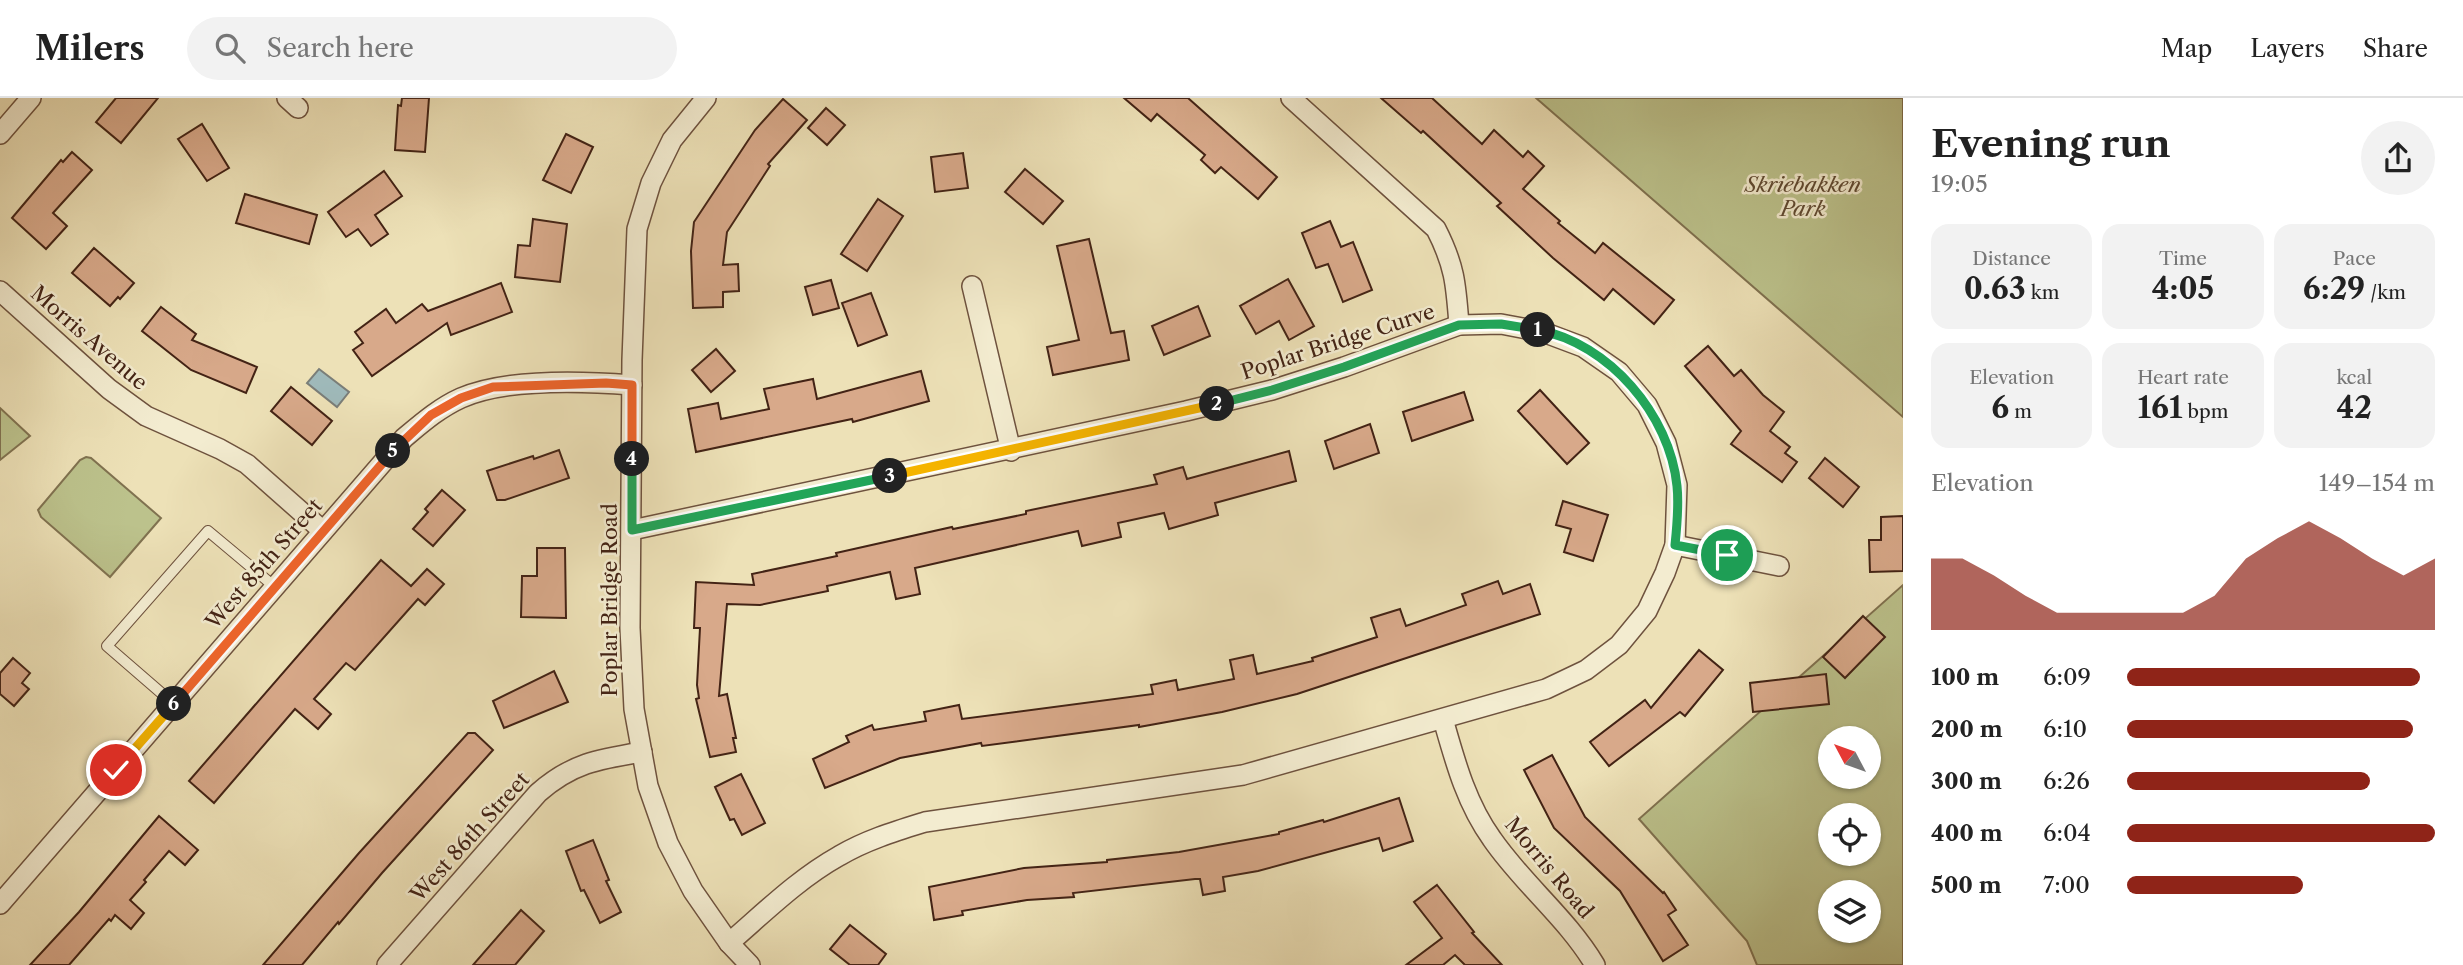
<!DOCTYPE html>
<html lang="en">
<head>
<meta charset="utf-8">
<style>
  :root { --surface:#fff; --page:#f2f2f2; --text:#222; --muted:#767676; --line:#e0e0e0; --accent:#8f2418 }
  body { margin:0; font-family:"Libre Caslon Text",serif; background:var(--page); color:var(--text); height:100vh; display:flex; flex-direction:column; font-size:26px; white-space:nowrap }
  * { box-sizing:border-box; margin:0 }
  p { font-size:23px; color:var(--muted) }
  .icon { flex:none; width:38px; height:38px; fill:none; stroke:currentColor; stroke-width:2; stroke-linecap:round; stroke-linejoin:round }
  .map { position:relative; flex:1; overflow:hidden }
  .panel { display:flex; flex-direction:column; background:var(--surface); width:560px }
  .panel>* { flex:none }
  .needle { width:46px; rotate:311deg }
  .controls { position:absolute; left:1818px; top:628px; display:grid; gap:14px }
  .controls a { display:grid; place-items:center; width:63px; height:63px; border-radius:50%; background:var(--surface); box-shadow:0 2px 5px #0004; font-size:35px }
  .pin { position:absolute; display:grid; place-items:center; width:60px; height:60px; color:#fff; margin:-30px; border:4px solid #fff; border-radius:50%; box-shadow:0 2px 7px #0007 }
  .km { position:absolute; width:35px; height:35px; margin:-18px; border-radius:50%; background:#222; color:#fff; font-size:19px; line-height:35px; text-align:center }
  .round { display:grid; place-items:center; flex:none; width:74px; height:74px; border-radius:37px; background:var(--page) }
  .headline { display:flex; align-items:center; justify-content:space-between; height:119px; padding:0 28px }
  h1 { font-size:38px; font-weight:700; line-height:52px }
  .metrics { display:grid; grid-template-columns:repeat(3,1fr); gap:10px; height:119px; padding:7px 28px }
  .metrics div { display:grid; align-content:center; border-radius:18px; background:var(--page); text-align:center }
  .metrics b { font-size:30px; font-weight:700 }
  .metrics small { font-size:19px; font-weight:400 }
  .metrics p { font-size:19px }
  .chart { height:196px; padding:14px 28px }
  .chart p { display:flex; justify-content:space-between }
  .chart svg { width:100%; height:126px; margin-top:7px; fill:var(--accent); opacity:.7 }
  ul { padding:0 28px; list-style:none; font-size:23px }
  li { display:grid; grid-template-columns:112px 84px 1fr; align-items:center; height:52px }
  li i { height:18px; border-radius:9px; background:var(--accent) }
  header { display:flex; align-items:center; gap:42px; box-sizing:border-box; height:98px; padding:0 35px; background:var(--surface); border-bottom:2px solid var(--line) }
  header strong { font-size:33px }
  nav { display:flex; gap:38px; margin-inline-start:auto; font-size:24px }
  .search { width:490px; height:63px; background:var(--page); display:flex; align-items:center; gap:18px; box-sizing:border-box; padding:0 24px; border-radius:38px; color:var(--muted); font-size:26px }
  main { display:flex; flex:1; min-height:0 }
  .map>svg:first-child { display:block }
</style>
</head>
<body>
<header>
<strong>Milers</strong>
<div class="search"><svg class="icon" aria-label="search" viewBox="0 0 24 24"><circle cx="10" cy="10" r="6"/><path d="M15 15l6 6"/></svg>Search here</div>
<nav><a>Map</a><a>Layers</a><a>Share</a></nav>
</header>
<main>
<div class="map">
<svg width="1903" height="867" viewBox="0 0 1903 867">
  <rect width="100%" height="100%" fill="#ede1b7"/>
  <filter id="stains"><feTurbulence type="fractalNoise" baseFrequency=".00286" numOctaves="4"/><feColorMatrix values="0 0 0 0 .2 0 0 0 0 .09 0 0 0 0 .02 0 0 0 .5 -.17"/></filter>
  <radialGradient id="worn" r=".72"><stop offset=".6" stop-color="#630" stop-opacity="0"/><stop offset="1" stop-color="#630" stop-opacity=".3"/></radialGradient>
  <g fill="#bcc28c" stroke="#807250" stroke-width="2" fill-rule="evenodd">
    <path d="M1536 0H1903V319Z"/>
    <path d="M0 310 30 338 0 362Z"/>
    <path d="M86 359 91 360 161 420 110 479 41 419 38 412 80 362Z"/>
    <path d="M1903 487V867H1757L1747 843 1639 721ZM1830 640H1869V679H1830ZM1830 718H1869V756H1830ZM1830 794H1869V833H1830Z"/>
  </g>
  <path fill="#9fbabb" stroke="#7a7e79" stroke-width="2" d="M319 271 349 294 337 309 307 285Z"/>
  <g fill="#d8a98a" stroke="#432315" stroke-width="2">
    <path d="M116 0H158L121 45 96 24Z"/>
    <path d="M402 0H429L425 54 395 52 398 7 401 8Z"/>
    <path d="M1124 0H1188L1277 79 1258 101 1221 69 1215 75 1201 62 1205 57 1157 16 1151 23Z"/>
    <path d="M1381 0H1432L1482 46 1494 32 1523 59 1528 53 1544 68 1523 91 1560 123 1558 125 1595 155 1603 145 1674 202 1654 226 1613 191 1604 202 1553 160 1497 108 1501 105 1423 33 1421 35Z"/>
    <path d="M783 1 807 22 768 66 770 68 727 134 723 167 738 166 739 193 723 194V209L693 210 691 153 694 124 755 32Z"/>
    <path d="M826 10 845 27 827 47 808 30Z"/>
    <path d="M202 26 229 70 207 83 178 41Z"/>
    <path d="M566 36 593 49 571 95 543 82Z"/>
    <path d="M72 54 92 72 53 115 67 128 46 151 12 120 61 62 63 64Z"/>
    <path d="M963 55 968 90 935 94 931 59Z"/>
    <path d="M1025 71 1063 103 1043 126 1005 94Z"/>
    <path d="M384 73 402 98 375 117 388 136 371 148 358 131 346 139 328 114Z"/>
    <path d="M245 96 317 117 309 146 236 125Z"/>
    <path d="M878 101 903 118 867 173 841 156Z"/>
    <path d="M533 121 567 126 560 184 515 179 518 147 530 148Z"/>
    <path d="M1330 123 1341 149 1353 144 1372 192 1343 204 1328 166 1316 170 1302 135Z"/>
    <path d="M1089 141 1111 235 1124 233 1129 262 1053 277 1047 249 1079 242 1057 148Z"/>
    <path d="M94 150 134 185 120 201 118 199 110 208 72 175Z"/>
    <path d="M1288 181 1314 228 1289 242 1279 223 1256 236 1240 208Z"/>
    <path d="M831 182 839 210 813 217 805 189Z"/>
    <path d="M501 185 512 214 451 237 447 225 372 278 353 252 363 245 355 234 386 211 396 225 422 206 428 213Z"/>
    <path d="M871 195 887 237 858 248 842 205Z"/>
    <path d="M1198 208 1210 238 1164 257 1152 228Z"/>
    <path d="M161 209 196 236 192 242 257 269 246 295 191 272 142 233Z"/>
    <path d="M1708 248 1734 278 1741 272 1763 297 1784 314 1770 333 1790 349 1785 355 1797 364 1782 384 1731 346 1741 333 1685 268Z"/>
    <path d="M716 251 735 273 711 294 692 272Z"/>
    <path d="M921 273 929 303 853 324 852 321 696 354 688 311 718 305 721 321 769 311 764 291 813 281 817 301Z"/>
    <path d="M291 289 332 323 312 347 271 313Z"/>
    <path d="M1540 292 1589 345 1567 366 1518 313Z"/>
    <path d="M1464 294 1473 322 1412 343 1403 314Z"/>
    <path d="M1370 326 1379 355 1334 371 1325 343Z"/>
    <path d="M559 352 569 380 505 402H497L487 373 533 358 534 361Z"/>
    <path d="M1289 353 1296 383 1215 405 1218 417 1169 431 1164 415 1118 425 1121 439 1082 448 1078 433 915 470 920 496 896 501 890 474 827 488 828 493 760 507 727 506 719 598 727 596 736 640H733L736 654 710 659 696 601 699 600 697 587 700 530H694L696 484 754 487 752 476 837 458 836 455 952 429 953 431 1026 416V413L1157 386 1154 377 1183 369 1187 381Z"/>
    <path d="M1825 360 1859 389 1843 409 1809 380Z"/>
    <path d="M442 392 465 412 433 448 413 431 428 414 425 411Z"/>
    <path d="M1563 403 1608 417 1593 463 1564 454 1571 431 1556 427Z"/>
    <path d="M1903 418V473L1870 474 1869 442H1881V419Z"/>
    <path d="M537 450H565L566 520 521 519 522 478H537Z"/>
    <path d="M381 462 411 488 427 471 444 486 425 507 418 501 355 572 346 565 314 601 331 616 318 631 295 611 214 705 189 683Z"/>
    <path d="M1498 483 1503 496 1530 486 1540 516 1297 596 1222 614 1139 629V627L982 648 981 645 900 660 825 690 813 661 849 644 846 638 872 627 874 632 926 623 924 614 959 607 962 621 1153 596 1151 587 1176 582 1178 592 1234 581 1230 562 1253 557 1257 576 1313 563 1312 560 1377 539 1371 520 1400 511 1406 528 1466 507 1462 496Z"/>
    <path d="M1863 518 1885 539 1845 580 1823 559Z"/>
    <path d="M1699 552 1723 572 1685 618 1680 614 1609 668 1590 644 1645 602 1651 610Z"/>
    <path d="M13 560 30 575 22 585 29 591 14 608 0 596V575Z"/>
    <path d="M554 573 568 604 504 630 493 603Z"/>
    <path d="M1826 576 1829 606 1753 614 1750 585Z"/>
    <path d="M468 635H475L493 652 382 775 339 826 338 824 302 867H263L359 755Z"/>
    <path d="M1552 657 1585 719 1663 795 1664 794 1676 812 1668 817 1688 847 1663 863 1620 793 1554 730 1524 672Z"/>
    <path d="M741 676 765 725 742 737 734 721 730 722 715 689Z"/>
    <path d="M1399 700 1413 743 1383 753 1379 740 1258 773 1223 779 1225 793 1203 797 1200 781H1195L1073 795 1074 799 1027 802 962 813 963 817 934 822 929 789 1024 770 1107 764V762L1179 754 1279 736V734L1323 722 1324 724Z"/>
    <path d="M159 718 198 752 185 767 169 753 144 782 146 784 130 802 144 815 131 831 115 817 111 823 109 821 69 867H30L79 814Z"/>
    <path d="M593 742 609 782 606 783 621 814 600 825 584 792 581 793 566 753Z"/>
    <path d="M1437 787 1474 834 1472 835 1502 867H1465L1455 857 1443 867H1406L1442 840 1414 804Z"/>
    <path d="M521 812 544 833 515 867H473Z"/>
    <path d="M850 827 886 856 878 867H850L830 851Z"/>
  </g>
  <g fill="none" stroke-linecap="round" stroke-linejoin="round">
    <g stroke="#6e523e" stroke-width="12">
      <path id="service" d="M174 606 107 548 208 433 275 489"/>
    </g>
    <g stroke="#6e523e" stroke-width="22">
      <g id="minor">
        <path d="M287 0 298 10"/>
        <path d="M706 0 672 42 651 85 637 131 632 262 630 530 634 611 648 688 668 745 693 793 729 845 750 867"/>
        <path d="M1291 0 1436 131C1455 168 1456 187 1459 227"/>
        <path d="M0 36 31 0"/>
        <path d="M972 188 1011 353"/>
        <path d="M0 193 109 291 146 318 220 351 247 366 323 433"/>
        <path d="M632 432 1186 313 1272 292 1344 269 1459 227 1501 226 1543 234 1583 249 1619 274 1647 307 1666 345 1677 387 1675 447 1665 475 1647 513 1619 547 1586 572 1546 591 1243 677 925 724C896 733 866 742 839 758 798 781 765 814 729 845"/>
        <path d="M1675 447 1779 468"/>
        <path d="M1443 621C1455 663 1466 705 1492 741 1523 786 1567 820 1595 867"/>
        <path d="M0 806 404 340C422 325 439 310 461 300 507 280 582 283 632 287"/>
        <path d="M387 867 538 695C572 665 599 661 642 654"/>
      </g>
    </g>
    <use href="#service" stroke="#f3ecd0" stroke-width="10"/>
    <use href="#minor" stroke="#f3ecd0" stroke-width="19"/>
  </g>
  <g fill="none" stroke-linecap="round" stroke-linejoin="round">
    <g stroke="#fff" stroke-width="14">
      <path id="split-1" d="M1538 232C1609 245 1670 317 1677 388 1679 407 1677 428 1675 447L1727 457"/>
    </g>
    <g stroke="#fff" stroke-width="14">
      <path id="split-2" d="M1217 306 1272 292 1344 269 1459 227 1501 226 1538 232"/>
    </g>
    <g stroke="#fff" stroke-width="14">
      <path id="split-3" d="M890 378 1217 306"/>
    </g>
    <g stroke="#fff" stroke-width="14">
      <path id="split-4" d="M632 361V432L890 378"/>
    </g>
    <g stroke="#fff" stroke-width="14">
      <path id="split-5" d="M393 353 431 317 461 300 493 289 606 285 632 287V361"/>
    </g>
    <g stroke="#fff" stroke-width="14">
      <path id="split-6" d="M174 606 393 353"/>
    </g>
    <g stroke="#fff" stroke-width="14">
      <path id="split-7" d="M116 672 174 606"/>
    </g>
    <use href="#split-1" stroke="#22a559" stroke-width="9"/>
    <use href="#split-2" stroke="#22a559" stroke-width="9"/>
    <use href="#split-3" stroke="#f5b400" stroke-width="9"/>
    <use href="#split-4" stroke="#22a559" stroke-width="9"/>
    <use href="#split-5" stroke="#f0652b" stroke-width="9"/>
    <use href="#split-6" stroke="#f0652b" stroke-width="9"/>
    <use href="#split-7" stroke="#f5b400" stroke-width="9"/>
  </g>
  <g text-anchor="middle" stroke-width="5" stroke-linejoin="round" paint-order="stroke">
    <g font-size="21" font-style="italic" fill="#614b33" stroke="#f3ecd0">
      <text x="1803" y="94">Skriebakken<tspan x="1803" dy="24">Park</tspan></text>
    </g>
    <g font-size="21" fill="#432315" stroke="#f3ecd0">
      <text transform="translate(89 240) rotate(41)" y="7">Morris Avenue</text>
      <text transform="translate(1338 244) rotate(-18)" y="7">Poplar Bridge Curve</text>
      <text transform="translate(264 466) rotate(-49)" y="7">West 85th Street</text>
      <text transform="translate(610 502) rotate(-90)" y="7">Poplar Bridge Road</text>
      <text transform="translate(470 739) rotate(-48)" y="7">West 86th Street</text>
      <text transform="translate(1549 770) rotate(50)" y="7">Morris Road</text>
    </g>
  </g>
  <rect width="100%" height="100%" filter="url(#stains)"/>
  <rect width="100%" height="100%" fill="url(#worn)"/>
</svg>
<div class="controls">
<a><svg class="needle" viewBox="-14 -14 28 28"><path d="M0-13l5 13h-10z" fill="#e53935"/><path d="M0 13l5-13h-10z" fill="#767676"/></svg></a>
<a><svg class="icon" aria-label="locate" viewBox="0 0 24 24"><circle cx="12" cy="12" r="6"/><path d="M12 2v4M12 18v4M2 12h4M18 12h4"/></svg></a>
<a><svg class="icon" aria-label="layers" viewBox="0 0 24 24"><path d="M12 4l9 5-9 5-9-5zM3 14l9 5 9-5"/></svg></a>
</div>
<div class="pin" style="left:1727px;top:457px;background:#1e9e55"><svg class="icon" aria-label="arrive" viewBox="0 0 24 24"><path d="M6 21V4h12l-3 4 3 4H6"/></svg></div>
<div class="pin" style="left:116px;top:672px;background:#d93025"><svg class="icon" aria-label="check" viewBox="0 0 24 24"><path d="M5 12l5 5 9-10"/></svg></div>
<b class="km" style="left:1538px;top:232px">1</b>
<b class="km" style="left:1217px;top:306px">2</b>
<b class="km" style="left:890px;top:378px">3</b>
<b class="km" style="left:632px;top:361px">4</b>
<b class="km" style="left:393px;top:353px">5</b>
<b class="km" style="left:174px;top:606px">6</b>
</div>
<section class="panel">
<div class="headline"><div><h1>Evening run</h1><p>19:05</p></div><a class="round"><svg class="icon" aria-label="share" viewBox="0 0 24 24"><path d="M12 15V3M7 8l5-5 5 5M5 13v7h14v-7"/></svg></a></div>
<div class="metrics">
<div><p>Distance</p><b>0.63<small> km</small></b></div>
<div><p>Time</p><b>4:05</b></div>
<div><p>Pace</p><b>6:29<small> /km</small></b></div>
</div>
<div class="metrics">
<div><p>Elevation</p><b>6<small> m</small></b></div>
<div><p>Heart rate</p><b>161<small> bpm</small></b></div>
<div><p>kcal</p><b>42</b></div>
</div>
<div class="chart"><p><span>Elevation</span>149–154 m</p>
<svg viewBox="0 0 160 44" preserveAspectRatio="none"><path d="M0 44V19L10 19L20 25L30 32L40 38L50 38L60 38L70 38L80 38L90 32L100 19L110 12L120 6L130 12L140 19L150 25L160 19V44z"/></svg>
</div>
<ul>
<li><b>100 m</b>6:09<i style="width:95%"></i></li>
<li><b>200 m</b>6:10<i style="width:93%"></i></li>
<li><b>300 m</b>6:26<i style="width:79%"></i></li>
<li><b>400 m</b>6:04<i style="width:100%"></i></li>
<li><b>500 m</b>7:00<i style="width:57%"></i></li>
</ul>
</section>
</main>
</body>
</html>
